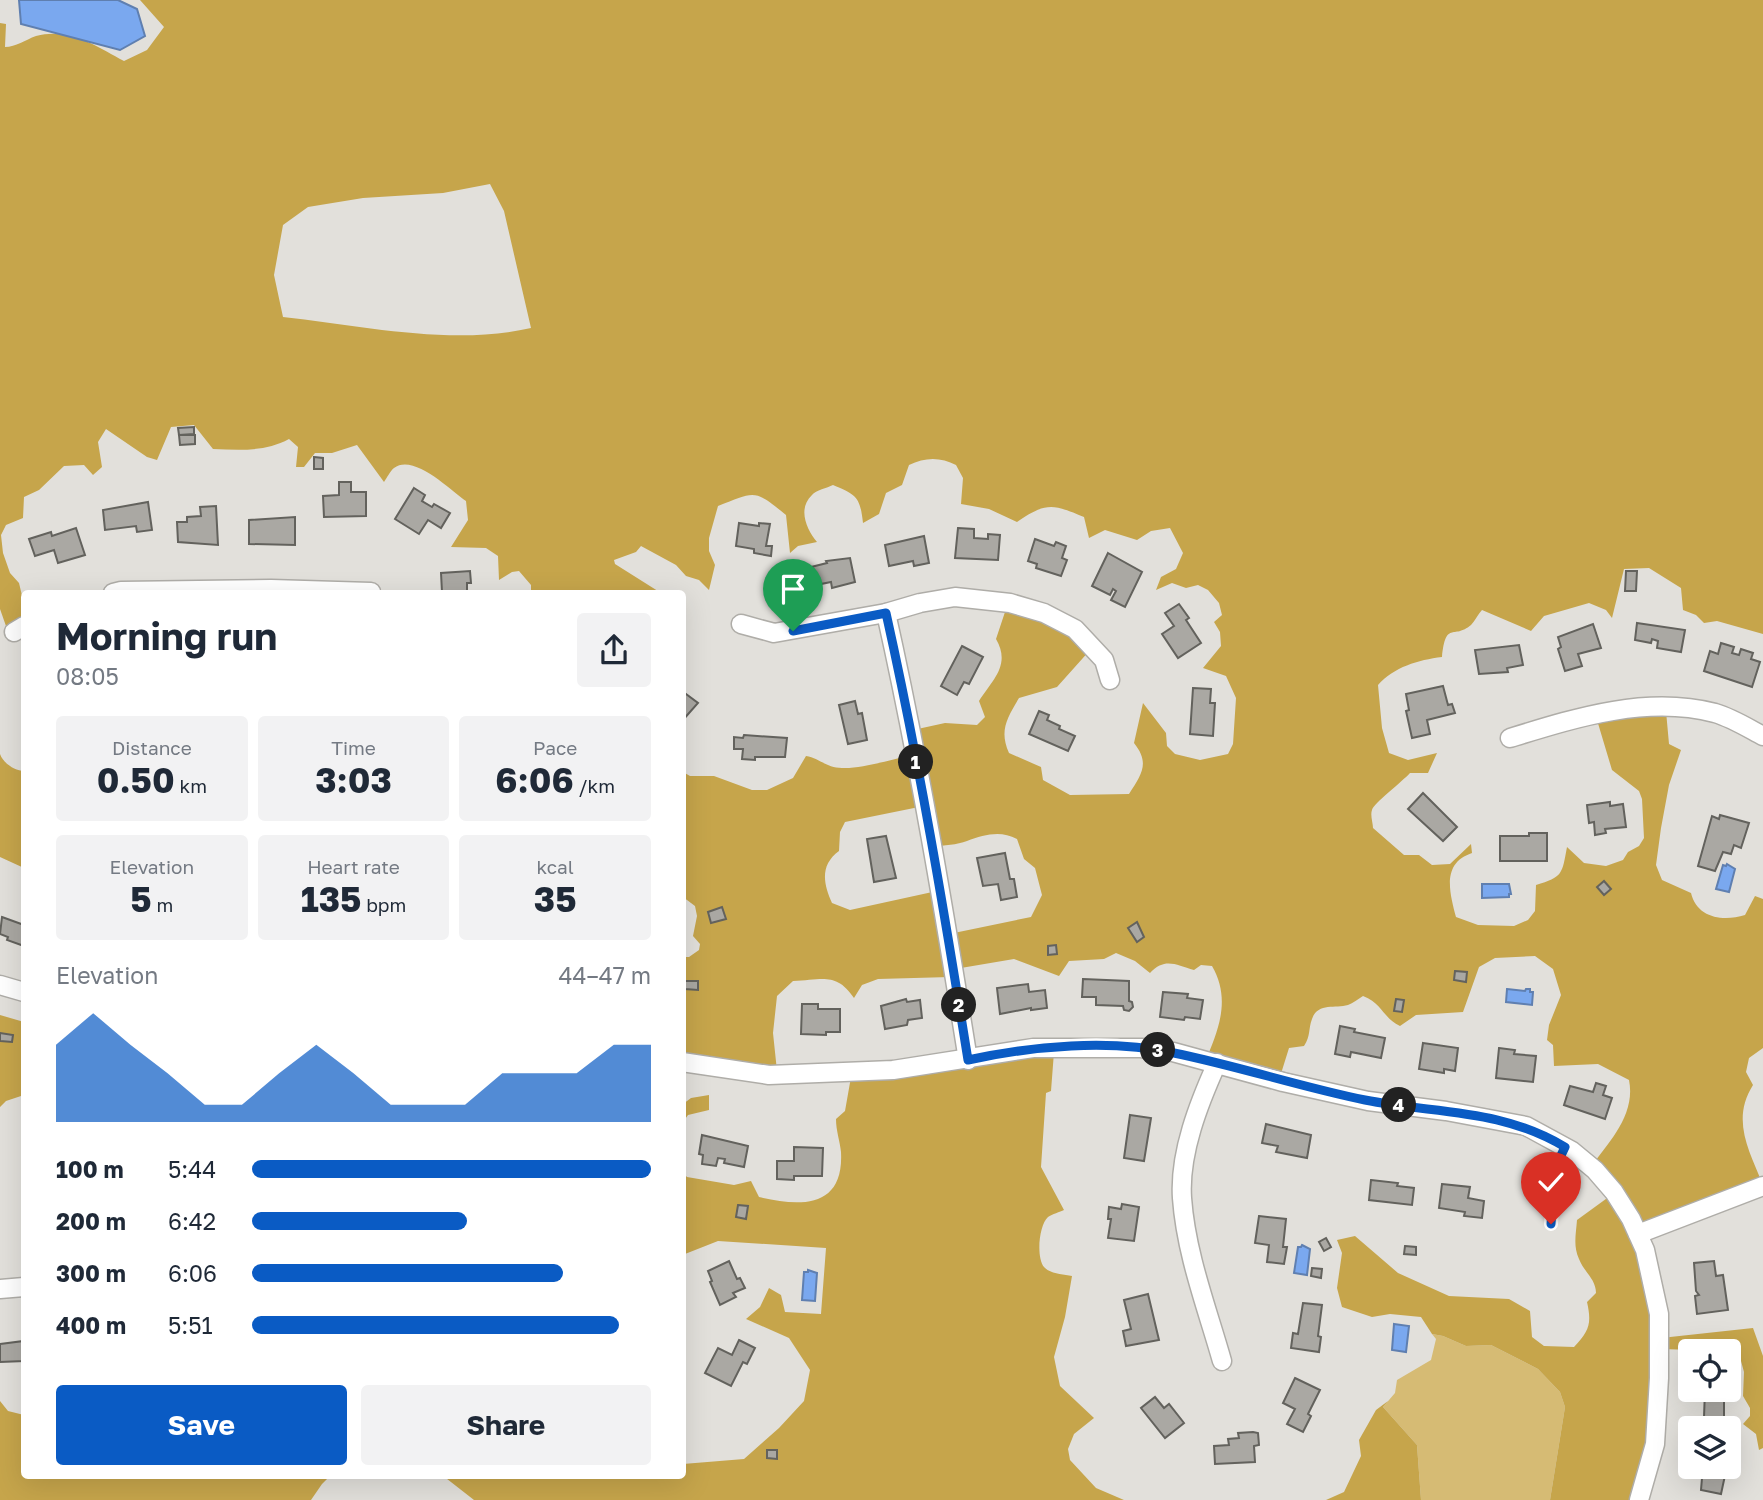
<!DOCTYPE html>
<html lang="en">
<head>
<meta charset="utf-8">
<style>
  :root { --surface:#fff; --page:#f2f2f3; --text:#1f2937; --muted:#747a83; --accent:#0a5bc4 }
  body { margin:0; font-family:"Golos Text",sans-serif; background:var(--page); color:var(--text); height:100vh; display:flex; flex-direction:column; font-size:26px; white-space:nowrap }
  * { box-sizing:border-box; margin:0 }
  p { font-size:23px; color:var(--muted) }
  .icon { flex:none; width:38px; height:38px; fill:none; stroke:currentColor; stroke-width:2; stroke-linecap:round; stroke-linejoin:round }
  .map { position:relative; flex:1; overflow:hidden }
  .panel { position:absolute; left:21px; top:590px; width:665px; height:889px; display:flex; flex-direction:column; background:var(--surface); border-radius:7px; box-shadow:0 7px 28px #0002 }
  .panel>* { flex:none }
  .fabs { position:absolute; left:1678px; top:1339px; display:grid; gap:14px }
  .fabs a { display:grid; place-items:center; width:63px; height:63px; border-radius:7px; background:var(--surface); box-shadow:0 7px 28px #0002; font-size:35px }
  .pin { position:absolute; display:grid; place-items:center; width:60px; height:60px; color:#fff; margin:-72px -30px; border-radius:50% 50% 50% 0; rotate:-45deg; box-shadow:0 0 7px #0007 }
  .pin .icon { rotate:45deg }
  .km { position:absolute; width:35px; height:35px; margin:-18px; border-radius:50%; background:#222; color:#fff; font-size:19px; line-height:35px; text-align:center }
  .round { display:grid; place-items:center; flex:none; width:74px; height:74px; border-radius:7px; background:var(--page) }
  .summary { display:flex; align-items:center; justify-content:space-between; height:119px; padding:0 35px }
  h1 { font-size:38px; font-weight:700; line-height:52px }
  .figures { display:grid; grid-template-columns:repeat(3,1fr); gap:10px; height:119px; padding:7px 35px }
  .figures div { display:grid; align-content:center; border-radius:7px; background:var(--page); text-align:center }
  .figures b { font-size:35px; font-weight:700 }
  .figures small { font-size:19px; font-weight:400 }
  .figures p { font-size:19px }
  .chart { height:196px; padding:14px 35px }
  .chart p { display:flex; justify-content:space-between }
  .chart svg { width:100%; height:126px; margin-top:7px; fill:var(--accent); opacity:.7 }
  .button { display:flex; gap:14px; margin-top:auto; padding:14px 35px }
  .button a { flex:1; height:80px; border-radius:7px; background:var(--accent); color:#fff; font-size:28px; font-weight:700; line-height:80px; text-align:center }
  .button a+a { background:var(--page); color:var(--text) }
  ul { padding:0 35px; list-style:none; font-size:23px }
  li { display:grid; grid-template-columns:112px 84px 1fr; align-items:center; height:52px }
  li i { height:18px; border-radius:9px; background:var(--accent) }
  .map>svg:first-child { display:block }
</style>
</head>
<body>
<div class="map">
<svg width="1763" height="1500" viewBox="0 0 1763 1500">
  <rect width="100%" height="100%" fill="#e2e0db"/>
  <path fill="#d6bb74" d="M1432 1334 1443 1336 1466 1346 1491 1345 1538 1369 1560 1392 1565 1407 1550 1500H1421L1417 1445 1383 1407 1395 1393 1397 1380 1431 1360 1436 1339Z"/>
  <g fill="#c6a54b" fill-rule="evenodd">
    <path d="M140 0H1763V634L1717 621 1704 623 1696 615 1683 610 1681 588 1649 568 1624 569 1612 618 1606 610 1589 603 1544 616 1531 631 1482 610C1478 614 1475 621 1471 625 1453 640 1446 620 1442 657 1418 660 1394 667 1378 685L1382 728 1389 753 1408 760 1437 753 1428 773H1410C1403 781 1373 804 1372 810 1370 815 1373 823 1373 828L1404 855H1419L1432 865 1450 864 1471 844 1472 853C1442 863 1449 891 1456 917L1478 925 1514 926 1528 920 1535 911 1536 885C1563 877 1562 874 1567 847L1584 863 1606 866 1623 860 1628 852 1639 846 1644 838 1642 799 1639 791 1612 770 1597 720 1666 711 1669 744 1681 750 1669 785 1661 828 1656 865 1662 880 1691 893C1697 918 1723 922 1745 915L1755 896 1763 899V1048L1749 1058 1746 1072 1753 1085C1731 1120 1749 1150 1763 1185L1640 1236 1661 1338 1753 1328 1763 1356V1448L1759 1450 1756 1434 1743 1424 1750 1416V1408L1743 1396 1744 1372 1741 1361 1729 1351 1660 1349 1638 1500H1550L1565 1407 1560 1392 1538 1369 1491 1345 1466 1346 1443 1336 1432 1334 1421 1317 1390 1314 1372 1317 1342 1307 1337 1288 1342 1253 1337 1240 1355 1236 1398 1273 1449 1296 1509 1299 1530 1311 1532 1337 1544 1346 1574 1347C1589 1331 1592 1324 1587 1302L1596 1293C1596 1279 1584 1272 1579 1259 1573 1246 1576 1234 1577 1220L1610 1196 1590 1168C1609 1142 1636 1115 1629 1080L1598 1064 1554 1066 1553 1045 1547 1040 1549 1025 1561 995 1553 969 1535 956 1495 958 1479 967 1463 1012 1416 1015 1400 1026C1382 1017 1383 1004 1363 996 1358 999 1353 1003 1348 1005 1335 1009 1318 1002 1312 1019 1308 1030 1311 1035 1304 1046L1289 1048 1279 1080 1205 1062C1219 1029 1231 999 1212 966L1201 965 1194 970C1176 965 1165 957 1150 973L1135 961 1116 953 1104 959 1069 961 1059 976 1014 959 955 969 950 977 878 979 862 985 854 998C836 972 823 980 793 981L777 996 773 1033 777 1071 683 1058V957H689L699 950 700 944 693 936 697 916 695 906 683 897V772L690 776H714L752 790H767L793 778 806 756C819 758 827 768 842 768 862 769 892 759 913 755V730L945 723 977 725 985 717 979 701C993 679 1011 665 996 639L1007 606 1058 621 1091 649 1057 687 1019 698C1007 718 999 731 1009 753L1041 767 1043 780 1070 795 1129 794C1142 774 1150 763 1134 743L1143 703 1166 733 1167 746 1175 754 1200 760 1228 754 1233 744 1236 698 1226 676 1203 668 1221 646 1220 632 1214 622 1222 615 1219 603 1208 590 1198 585 1186 588 1172 583 1156 590 1161 577 1176 569 1183 553 1170 528 1151 531 1137 540 1105 530 1089 538 1084 517C1053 504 1046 502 1017 522L989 509 961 504 963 478 956 465C941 457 925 457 909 465L902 485 886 493 879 514 863 523C860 497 857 495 833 485 827 488 816 490 812 495 797 509 807 530 817 542L798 546 790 553 786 515C754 489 756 491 718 506L709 538V551L715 565 709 590 699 580 686 576 676 565 641 546 636 552 614 560 615 564 661 593H531V585L519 571 512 572 499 580 498 556 486 548 451 547 468 520 466 501C451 491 414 453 394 468 390 471 387 478 384 482L357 445 332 453H315L304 467H296L298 447 289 439C265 452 240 450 213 449L194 425 171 427 157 460 147 457 106 429 98 442 102 467 93 475 84 465 64 466 39 490 24 497 23 518 6 525 1 535 3 553 10 573 19 583 24 604V623L9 629 6 626 0 609V23L6 24 5 47C16 47 25 40 36 36 69 27 96 46 124 61L147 50 164 27ZM490 184 504 211 531 328C453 346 363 326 283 317L274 275 283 225 308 207 363 198 443 193ZM919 807 933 847C944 845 957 845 967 841 984 835 1000 830 1017 839L1024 859 1035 868 1042 895 1031 917 949 934 937 891 850 910 832 903C823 883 820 865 839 851L840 832 845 822Z"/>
    <path d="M0 754C3 763 15 771 24 771V868L0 857Z"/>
    <path d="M0 1015 24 1022V1095L6 1101 0 1107Z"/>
    <path d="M1054 1052 1051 1091 1046 1093 1041 1167 1064 1210C1060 1212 1052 1214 1048 1217 1039 1225 1036 1257 1044 1267 1050 1274 1063 1274 1072 1276L1065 1317 1054 1357 1060 1386 1094 1418 1074 1434 1068 1449 1070 1460 1096 1488 1124 1500H474L442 1475H682L683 1464 744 1459 779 1428 804 1401 810 1370 789 1338 746 1319 760 1307 769 1288 781 1295 785 1312 821 1314 826 1248 718 1241 685 1254 683 1258V1173L687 1177 734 1185 751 1181 759 1197C801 1207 844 1208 841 1152 840 1141 836 1131 836 1119L845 1111 851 1077Z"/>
    <path d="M709 1095V1110L688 1115 683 1122V1104L691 1098Z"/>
    <path d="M0 1401 8 1411 24 1415V1475H331L322 1484 311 1500H0Z"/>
    <path d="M1388 1401 1383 1407 1417 1445 1421 1500H1326L1344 1492 1361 1456 1359 1440 1376 1410Z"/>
  </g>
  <g fill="#7aa8ef" stroke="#5f7fb0" stroke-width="2">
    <path d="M19 0H118L137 9 145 36 120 50 21 24Z"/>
    <path d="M1727 864 1735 869 1729 892 1716 889 1723 865 1726 866Z"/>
    <path d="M1482 884H1509L1511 894H1509V897L1482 898Z"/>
    <path d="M1507 989 1525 991 1526 989H1530V992H1533L1532 1005 1506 1002Z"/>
    <path d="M1302 1245 1310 1249 1307 1275 1294 1273 1298 1247H1301Z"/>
    <path d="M808 1270 817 1273 815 1301 802 1300 804 1272H808Z"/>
    <path d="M1394 1324 1409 1326 1406 1352 1392 1350Z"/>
  </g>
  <g fill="#aaa8a3" stroke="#63625d" stroke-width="2">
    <path d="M194 427V434L179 435 178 428Z"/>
    <path d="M179 435H195V444L180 445Z"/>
    <path d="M314 457 323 458V469H314Z"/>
    <path d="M339 482H351V492H366V516L324 517 323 496 339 495Z"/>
    <path d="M414 488 425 495 422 501 432 507 434 504 450 513 441 528 428 520 419 534 395 519Z"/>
    <path d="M148 502 152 530 137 532 136 526 105 530 103 510Z"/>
    <path d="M216 506 218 545 178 542 177 522H187V517L201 516 200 507Z"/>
    <path d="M295 517V545L249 544V520Z"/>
    <path d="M739 523 759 526V523L770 524 766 546H772L771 556 754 553V549L736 546Z"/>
    <path d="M76 528 85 555 58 563 54 550 35 556 29 539 51 532 52 536Z"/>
    <path d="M958 528 974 529V538L988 539V534L1000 535 998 560 955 558Z"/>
    <path d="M924 536 929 563 914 566 913 561 889 566 885 545Z"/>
    <path d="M1035 539 1054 546 1056 542 1066 546 1062 558 1067 560 1061 576 1036 568 1037 564 1028 561Z"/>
    <path d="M1108 553 1142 572 1125 607 1111 600 1116 591 1113 589 1110 595 1092 586Z"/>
    <path d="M850 558 855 582 832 588 831 582 816 585 811 567 827 563 826 561Z"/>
    <path d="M470 571 471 583H467V593L442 592 441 573Z"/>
    <path d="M1626 571H1637L1636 591H1625Z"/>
    <path d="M1179 604 1189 618 1186 620 1201 643 1178 658 1162 634 1174 626 1165 613Z"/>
    <path d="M1637 623 1685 630 1681 652 1657 648 1658 641 1652 639 1651 643 1635 640Z"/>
    <path d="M1593 624 1601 648 1578 654 1582 666 1565 671 1558 649 1561 647 1558 637Z"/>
    <path d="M1721 643 1734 647 1732 653 1739 655 1741 649 1753 653 1751 659 1760 662 1752 687 1704 671 1710 651 1718 654Z"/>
    <path d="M1519 645 1523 665 1507 668 1508 672 1479 674 1475 650Z"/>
    <path d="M962 646 983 657 969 684 964 682 957 695 941 686Z"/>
    <path d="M1443 686 1448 705 1452 704 1455 713 1427 720 1430 734 1412 738 1406 711 1409 710 1406 694Z"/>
    <path d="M1193 688 1211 689 1210 703H1215L1213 736 1190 734Z"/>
    <path d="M682 691 698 703 682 721Z"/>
    <path d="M855 701 858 714 862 713 867 740 848 744 839 705Z"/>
    <path d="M1039 711 1049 715 1047 720 1060 726 1059 729 1075 736 1068 751 1029 734Z"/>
    <path d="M744 735 787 738 785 757H755V760L742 759 743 749H734V737L743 738Z"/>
    <path d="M1423 793 1457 827 1443 841 1408 809Z"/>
    <path d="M1610 802V806L1623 804 1626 827 1605 829 1606 833 1595 835 1594 822 1589 823 1587 805Z"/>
    <path d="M1720 815 1749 823 1741 848 1734 845 1731 854 1723 852 1715 871 1698 866 1712 816 1719 819Z"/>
    <path d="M1529 833H1547V861H1500V836H1529Z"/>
    <path d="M886 836 896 878 874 882 867 839Z"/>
    <path d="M1005 853 1010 879H1014L1017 897 1001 900 998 884 983 886 977 858Z"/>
    <path d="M1604 881 1611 889 1604 895 1597 887Z"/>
    <path d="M722 907 726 919 711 923 708 912Z"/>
    <path d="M2 917 24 925V946L7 940 8 937 0 934Z"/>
    <path d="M1137 922 1144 937 1137 942 1128 928Z"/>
    <path d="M1056 945 1057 954 1048 955V946Z"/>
    <path d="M1455 971 1467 972 1466 982 1454 980Z"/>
    <path d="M1083 979 1129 981V1001L1132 1002 1133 1007 1129 1011 1124 1010 1123 1006 1096 1005V997H1082Z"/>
    <path d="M685 981H698V990L685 989Z"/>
    <path d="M1028 984 1029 992 1045 990 1047 1008 1031 1010V1008L1000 1014 997 988Z"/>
    <path d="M1163 992 1188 994 1187 998 1203 1000 1200 1019 1185 1017 1184 1020 1160 1017Z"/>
    <path d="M906 999 907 1002 920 1000 922 1018 908 1020 907 1025 885 1029 881 1006Z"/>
    <path d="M1396 999 1404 1000 1402 1012 1394 1011Z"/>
    <path d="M802 1004H818V1009H840V1032H826V1035L801 1034Z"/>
    <path d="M1340 1026 1355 1029 1354 1032 1385 1038 1381 1058 1351 1052 1350 1057 1335 1054Z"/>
    <path d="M0 1033 13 1035 12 1042 0 1041Z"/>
    <path d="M1423 1043 1458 1048 1455 1071 1444 1069V1073L1419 1069Z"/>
    <path d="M1499 1048 1515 1050 1514 1054 1536 1056 1533 1082 1496 1078Z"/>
    <path d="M1596 1083 1606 1086 1603 1095 1612 1098 1605 1119 1564 1105 1570 1086 1593 1092Z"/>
    <path d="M1130 1115 1151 1118 1144 1161 1124 1158Z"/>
    <path d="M1266 1124 1311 1135 1307 1158 1276 1152 1278 1146 1262 1143Z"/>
    <path d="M702 1135 748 1146 744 1167 724 1163 725 1159 718 1158 716 1166 702 1164 703 1155 699 1154Z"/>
    <path d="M794 1147 823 1148 822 1176H794V1180L777 1179V1161H794Z"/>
    <path d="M1371 1180 1398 1183 1397 1186 1414 1188 1412 1205 1369 1200Z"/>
    <path d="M1442 1184 1470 1187 1468 1198 1484 1201 1482 1218 1464 1216 1465 1212 1439 1208Z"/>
    <path d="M1122 1204 1139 1207 1134 1241 1108 1238 1111 1219H1108L1109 1207 1121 1209Z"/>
    <path d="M738 1205 748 1206 746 1219 736 1217Z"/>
    <path d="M1259 1216 1286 1219 1283 1247H1287L1284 1264 1267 1262 1269 1245 1255 1243Z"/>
    <path d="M1326 1238 1331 1247 1324 1251 1319 1242Z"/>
    <path d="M1405 1246 1416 1247V1255L1404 1254Z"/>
    <path d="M729 1261 737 1279 740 1278 745 1288 733 1293 736 1297 720 1305 710 1282 712 1281 708 1271Z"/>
    <path d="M1714 1261 1716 1276 1723 1275 1728 1310 1697 1314 1695 1296 1699 1295 1696 1291 1694 1263Z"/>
    <path d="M1312 1268 1322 1269 1321 1278 1311 1276Z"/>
    <path d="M1148 1294 1159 1340 1126 1346 1123 1331 1131 1329 1124 1300Z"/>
    <path d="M1303 1303 1322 1305 1318 1336 1321 1337 1319 1352 1291 1348 1293 1333 1298 1334Z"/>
    <path d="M23 1337 24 1361 0 1362V1344L23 1341Z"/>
    <path d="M739 1340 755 1348 747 1364 743 1362 731 1386 705 1373 718 1348 732 1355Z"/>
    <path d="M1295 1378 1320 1390 1308 1414 1311 1416 1303 1432 1287 1424 1295 1409 1283 1403Z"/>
    <path d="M1705 1390H1724V1417H1704Z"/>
    <path d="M1155 1397 1164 1408 1169 1404 1184 1423 1165 1438 1141 1408Z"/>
    <path d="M1253 1432 1258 1433 1259 1445 1254 1446 1255 1462 1215 1464 1214 1446 1229 1445 1228 1439 1239 1438 1238 1433Z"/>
    <path d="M767 1450H777V1459L767 1458Z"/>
    <path d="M1703 1466H1727L1721 1494 1701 1490Z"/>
  </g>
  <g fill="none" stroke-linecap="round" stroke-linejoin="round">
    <g stroke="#afada8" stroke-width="12">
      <path id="lane" d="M1551 1224 1555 1168 1565 1147"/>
    </g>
    <g stroke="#afada8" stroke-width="21">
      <g id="street">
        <path d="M113 593 121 591 271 589 371 592"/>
        <path d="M886 613C919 761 944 910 968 1060"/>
        <path d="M741 624 774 633 886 613 920 603 955 597 1010 603 1044 613 1075 629 1104 660 1110 680"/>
        <path d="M14 632 24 626"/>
        <path d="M1510 738C1575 718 1646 695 1715 713 1732 718 1748 728 1763 736"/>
        <path d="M0 985 24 992"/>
        <path d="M682 1062 769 1075 893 1070 1033 1048H1141L1173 1052 1283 1082 1368 1101 1446 1111 1526 1126 1572 1151 1595 1170 1614 1192 1631 1219 1645 1250 1659 1314V1378L1655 1444 1639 1500"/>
        <path d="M1217 1063C1199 1103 1179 1153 1182 1198 1186 1254 1207 1308 1222 1361"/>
        <path d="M1638 1234 1763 1186"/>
        <path d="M0 1289 24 1287"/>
      </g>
    </g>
    <use href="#lane" stroke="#fff" stroke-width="9"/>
    <use href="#street" stroke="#fff" stroke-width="18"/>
  </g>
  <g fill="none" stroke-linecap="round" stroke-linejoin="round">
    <g stroke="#fff" stroke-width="14">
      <path id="route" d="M793 631 886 613C919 761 944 910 968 1060 1033 1046 1109 1039 1174 1053 1238 1066 1301 1087 1365 1100 1436 1114 1500 1108 1565 1147L1555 1168 1551 1224"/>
    </g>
    <use href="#route" stroke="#0a5bc4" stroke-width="9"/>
  </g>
</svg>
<div class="fabs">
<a><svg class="icon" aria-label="locate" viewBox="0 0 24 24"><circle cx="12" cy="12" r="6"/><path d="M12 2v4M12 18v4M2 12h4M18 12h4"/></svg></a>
<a><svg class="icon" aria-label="layers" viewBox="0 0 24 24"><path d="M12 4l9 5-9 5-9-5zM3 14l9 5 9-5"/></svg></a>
</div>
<div class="pin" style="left:793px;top:631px;background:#1e9e55"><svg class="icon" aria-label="arrive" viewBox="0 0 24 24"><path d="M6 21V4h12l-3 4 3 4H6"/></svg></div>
<div class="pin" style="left:1551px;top:1224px;background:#d93025"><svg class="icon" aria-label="check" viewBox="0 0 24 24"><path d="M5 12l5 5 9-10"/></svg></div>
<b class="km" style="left:916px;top:762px">1</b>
<b class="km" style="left:959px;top:1005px">2</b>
<b class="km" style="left:1158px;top:1050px">3</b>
<b class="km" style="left:1399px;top:1105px">4</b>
<section class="panel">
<div class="summary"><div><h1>Morning run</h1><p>08:05</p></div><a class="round"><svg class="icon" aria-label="share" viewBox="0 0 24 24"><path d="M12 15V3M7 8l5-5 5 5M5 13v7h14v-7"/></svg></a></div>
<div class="figures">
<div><p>Distance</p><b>0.50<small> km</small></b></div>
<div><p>Time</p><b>3:03</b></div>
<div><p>Pace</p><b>6:06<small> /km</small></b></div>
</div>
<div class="figures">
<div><p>Elevation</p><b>5<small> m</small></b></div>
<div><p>Heart rate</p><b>135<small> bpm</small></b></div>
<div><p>kcal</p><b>35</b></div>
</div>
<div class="chart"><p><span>Elevation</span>44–47 m</p>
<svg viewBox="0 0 160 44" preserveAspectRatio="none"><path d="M0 44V17L10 6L20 17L30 27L40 38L50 38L60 27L70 17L80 27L90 38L100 38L110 38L120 27L130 27L140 27L150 17L160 17V44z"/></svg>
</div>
<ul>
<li><b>100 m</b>5:44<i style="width:100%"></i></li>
<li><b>200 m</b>6:42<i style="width:54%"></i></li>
<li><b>300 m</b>6:06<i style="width:78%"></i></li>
<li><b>400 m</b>5:51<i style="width:92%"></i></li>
</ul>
<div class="button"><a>Save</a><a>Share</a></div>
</section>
</div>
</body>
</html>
